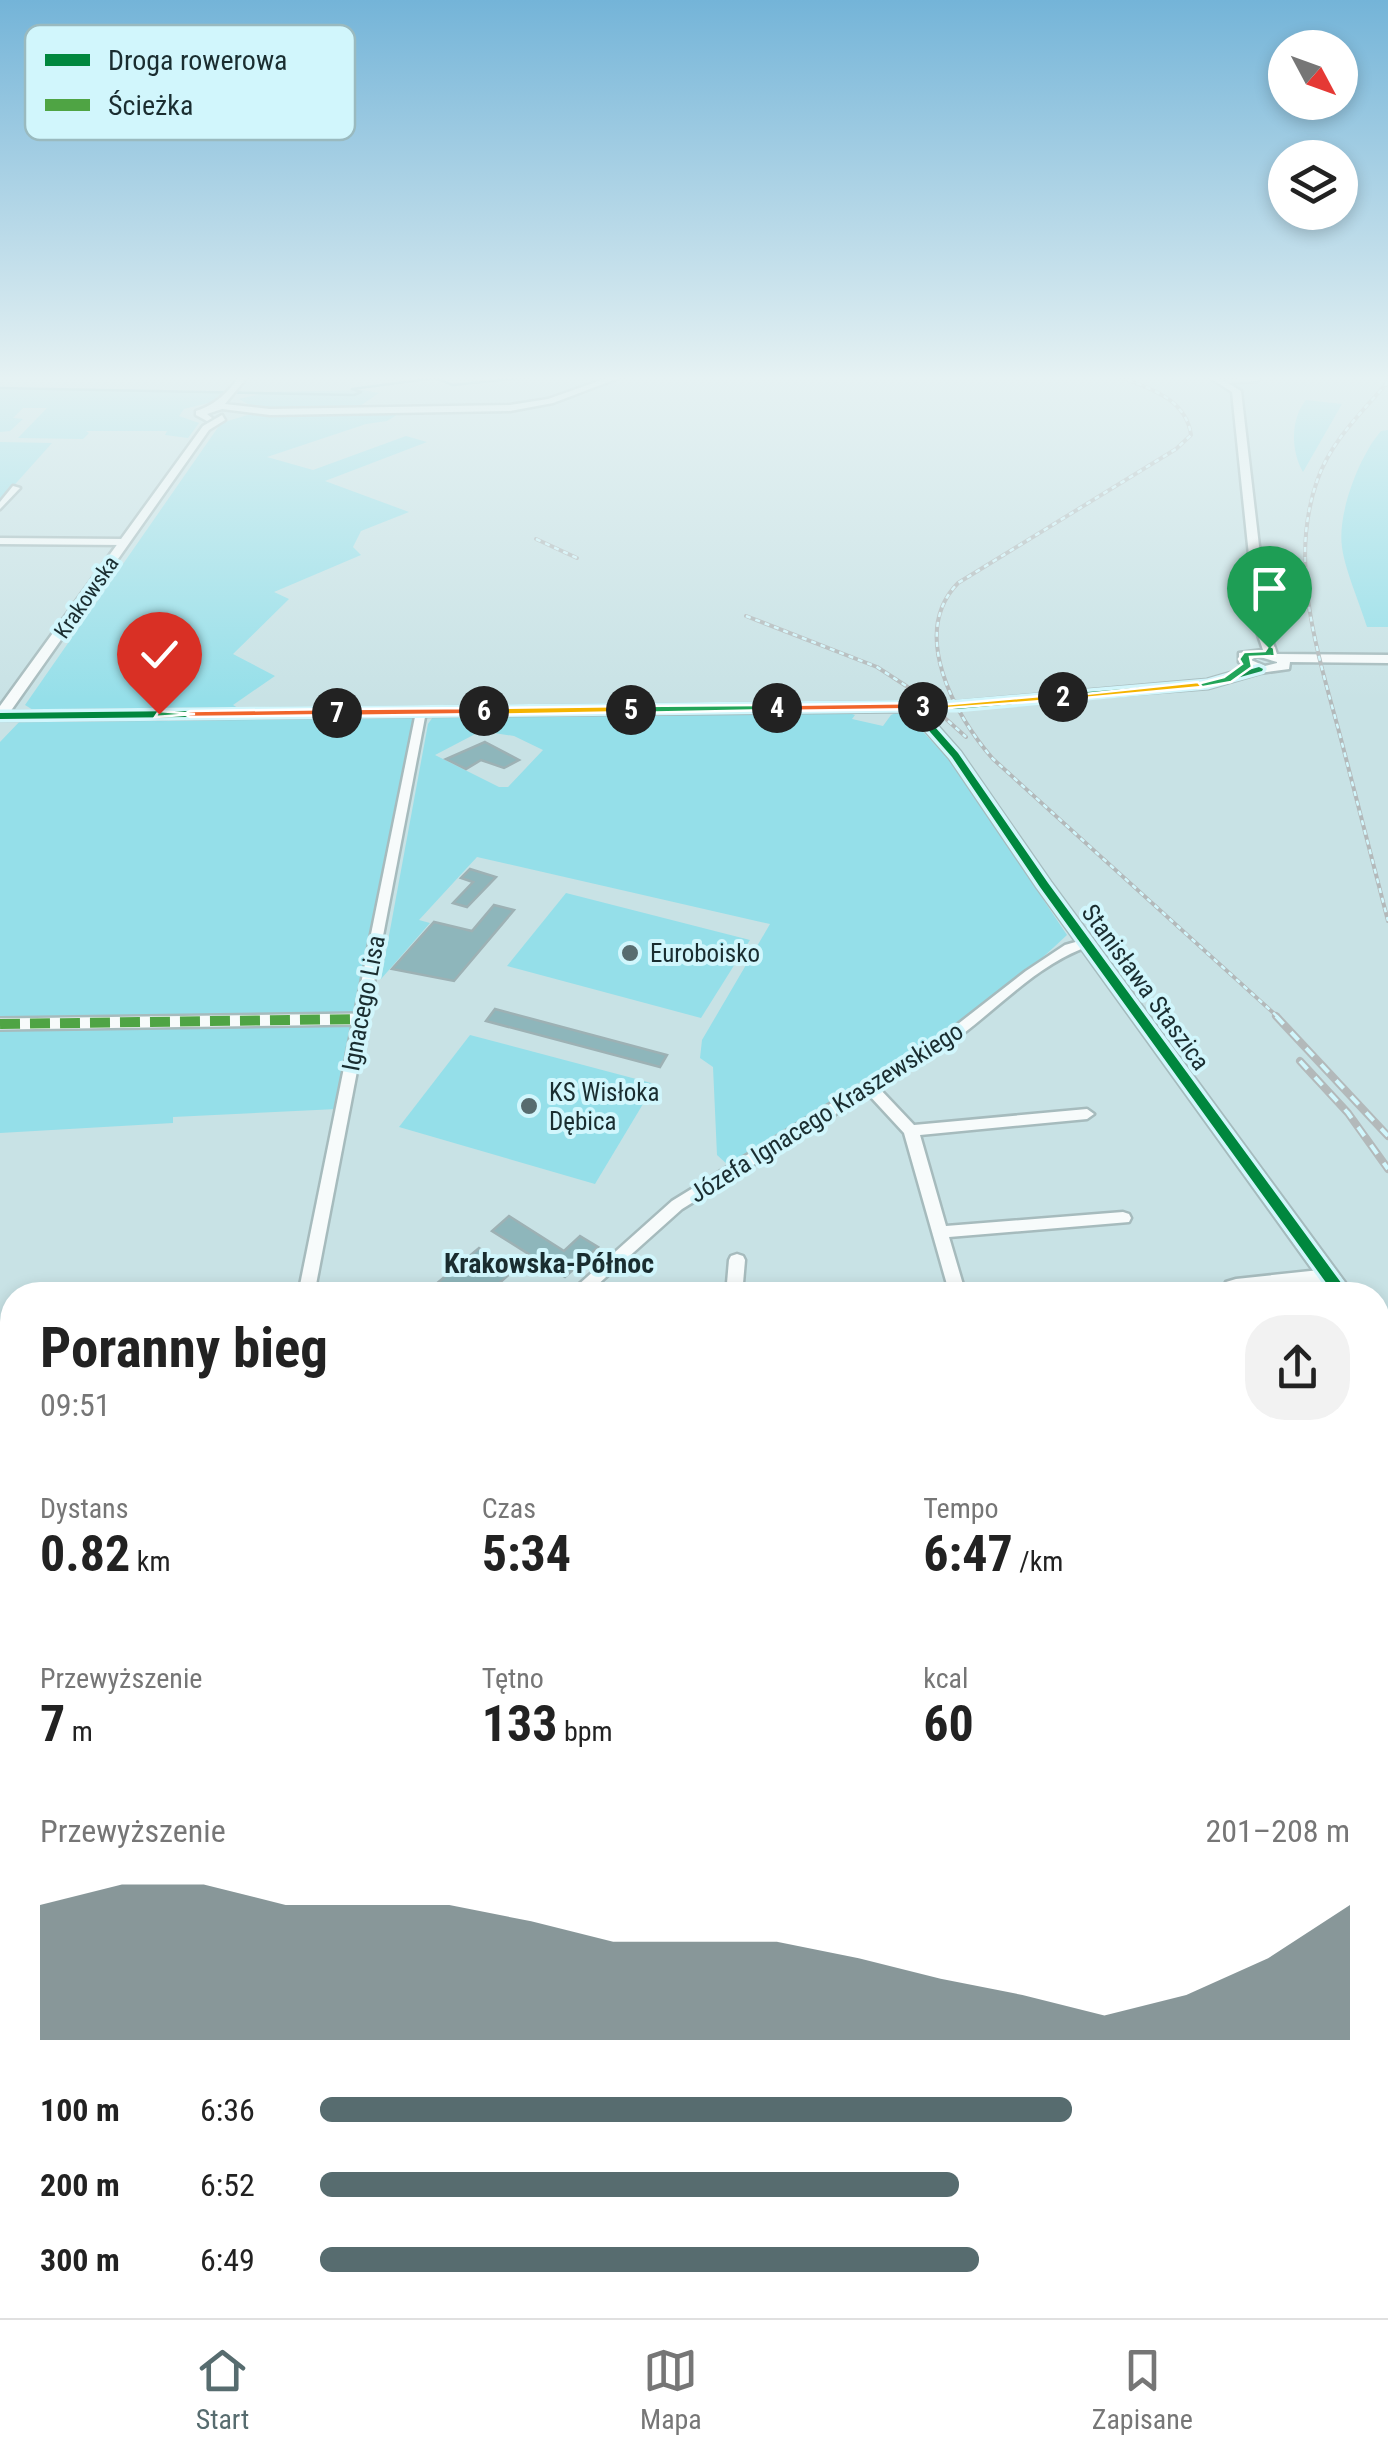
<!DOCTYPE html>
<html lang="pl">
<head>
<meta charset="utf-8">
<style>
  :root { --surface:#fff; --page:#f2f2f2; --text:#222; --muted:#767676; --line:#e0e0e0; --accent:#576c6f }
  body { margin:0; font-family:"Roboto Condensed",sans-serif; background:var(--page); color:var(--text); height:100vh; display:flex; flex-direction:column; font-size:38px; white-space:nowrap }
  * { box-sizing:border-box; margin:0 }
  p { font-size:32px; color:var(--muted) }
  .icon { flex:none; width:55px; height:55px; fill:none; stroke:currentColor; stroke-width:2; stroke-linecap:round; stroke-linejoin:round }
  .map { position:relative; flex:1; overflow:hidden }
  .panel { position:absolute; left:0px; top:1282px; width:1390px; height:1038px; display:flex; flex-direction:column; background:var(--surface); border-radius:40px 40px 0 0; box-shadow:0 5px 15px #0003 }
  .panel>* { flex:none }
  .needle { width:65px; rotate:131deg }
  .buttons { position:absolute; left:1268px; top:30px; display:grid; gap:20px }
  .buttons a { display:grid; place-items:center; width:90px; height:90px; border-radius:50%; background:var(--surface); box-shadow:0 5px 15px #0003; font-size:50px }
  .pin { position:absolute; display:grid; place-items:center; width:85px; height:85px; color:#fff; margin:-102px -42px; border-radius:50% 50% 50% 0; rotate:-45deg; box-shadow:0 0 10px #0007 }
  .pin .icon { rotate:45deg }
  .km { position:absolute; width:50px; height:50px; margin:-25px; border-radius:50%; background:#222; color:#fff; font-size:28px; line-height:50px; text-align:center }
  .round { display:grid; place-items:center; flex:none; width:105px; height:105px; border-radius:40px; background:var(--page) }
  .head { display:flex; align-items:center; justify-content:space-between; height:170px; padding:0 40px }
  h1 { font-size:55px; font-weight:700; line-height:75px }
  .figures { display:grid; grid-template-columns:repeat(3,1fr); gap:15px; height:170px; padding:10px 40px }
  .figures div { display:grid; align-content:center }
  .figures b { font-size:50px; font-weight:700 }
  .figures small { font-size:28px; font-weight:400 }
  .figures p { font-size:28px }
  .chart { height:280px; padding:20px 40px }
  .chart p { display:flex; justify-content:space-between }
  .chart svg { width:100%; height:180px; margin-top:10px; fill:var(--accent); opacity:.7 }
  ul { padding:0 40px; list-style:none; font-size:32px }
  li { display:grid; grid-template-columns:160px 120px 1fr; align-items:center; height:75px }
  li i { height:25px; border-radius:12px; background:var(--accent) }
  .tabs { display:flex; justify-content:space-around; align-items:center; height:140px; border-top:2px solid var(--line); background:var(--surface); font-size:28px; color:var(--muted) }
  .tabs a { display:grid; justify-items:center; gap:5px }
  .tabs .current { color:var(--accent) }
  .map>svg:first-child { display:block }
</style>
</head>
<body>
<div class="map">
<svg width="1388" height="2318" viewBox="0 0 1388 2318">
  <rect width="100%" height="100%" fill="#c8e2e5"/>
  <g fill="#95dfe9" fill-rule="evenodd">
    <path d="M0 389 224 393 216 401 184 409 179 416 199 423 188 438 165 435 167 431H86L89 433 83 439 18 438 47 408H23L13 418 23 419 10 431 0 432Z"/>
    <path d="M363 390 379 393 354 410H258L239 399 268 392Z"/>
    <path d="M1306 400 1342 404 1303 472C1291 452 1290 419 1306 400Z"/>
    <path d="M400 413 387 421 366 424 267 457 313 470 406 436 427 442 325 481 409 512 361 531 353 547 361 555 274 592 289 599 233 654 275 676 233 705 238 708 33 710 25 705 221 423 251 414Z"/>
    <path d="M1388 430V627H1367C1359 601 1345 570 1342 547 1337 513 1360 455 1381 431Z"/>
    <path d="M0 442 52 443 0 501Z"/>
    <path d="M840 710 855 715 852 719 883 726 891 715 900 711 908 722 913 721 952 763 1067 935C968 1030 844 1094 728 1165L717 1155 713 1067 700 1058 702 1040 770 924 477 857 419 920 430 923 381 979 428 724 435 714ZM481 731 514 736 543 750 508 787H499L435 755Z"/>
    <path d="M415 716 337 1109 173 1117V1123L0 1133V742L21 720Z"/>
    <path d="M566 893 750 940 701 1018 507 966Z"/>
    <path d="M470 1035 655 1084 595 1184 399 1127Z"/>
  </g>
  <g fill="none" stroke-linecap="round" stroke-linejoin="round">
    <path stroke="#67b5bf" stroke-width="2.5" d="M0 388 354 395 361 392 352 389 435 378 453 385 538 376"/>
  </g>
  <g fill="#8eb6bb" stroke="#9db1b4" stroke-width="2.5">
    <path d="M485 742 519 760 504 768 481 760 466 769 446 759Z"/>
    <path d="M470 869 496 877 467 907 453 903 473 882 461 878Z"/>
    <path d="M494 905 514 910 454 981 392 969 434 922 472 931Z"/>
    <path d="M495 1009 667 1055 660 1067 486 1021Z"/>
    <path d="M509 1216 564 1251 580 1236 598 1247 565 1277 492 1231Z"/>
    <path d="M479 1248 514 1270 486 1295H423Z"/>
  </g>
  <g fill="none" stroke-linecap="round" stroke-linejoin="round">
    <g stroke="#a6bbbd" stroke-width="16">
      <path id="pedestrian" d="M0 1024 361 1019"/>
    </g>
    <g stroke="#a6bbbd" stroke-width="5">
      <g id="minor">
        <path d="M1256 376H1263L1256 381 1225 383 1222 381Z"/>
        <path d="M13 486 20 488 0 509V502Z"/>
        <path d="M0 538 124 539 128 542 124 545 0 544Z"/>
        <path d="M421 709 426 712 314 1295H298L416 712Z"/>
        <path d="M1086 939 1090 940V946C1043 961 1003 1003 964 1033 937 1054 907 1070 878 1087L914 1125 1087 1109 1094 1114 1087 1119 920 1135 946 1226 1123 1212 1129 1214 1131 1218 1129 1222 949 1237 966 1295H950L904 1133 868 1094 682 1209 586 1295H567L672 1201 949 1031 1026 971 1065 945Z"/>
        <path d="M737 1254 743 1256 745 1260 742 1295H726L729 1260 731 1256Z"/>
        <path d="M1329 1269 1335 1271 1337 1275 1335 1279 1329 1281 1242 1291 1243 1295H1227L1224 1287 1226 1282 1236 1279Z"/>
        <path d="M0 1410 12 1411V1425L0 1426Z"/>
        <path d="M1378 1563 1388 1566V1584L1378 1581Z"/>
        <path d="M12 2101V2172L3 2168 0 2161V2108Z"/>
        <path d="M13 2308H41L37 2318H9Z"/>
        <path d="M144 2308H171L173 2318H145Z"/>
      </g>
    </g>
    <g stroke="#a6bbbd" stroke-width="5">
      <g id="tertiary">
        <path d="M240 376H248L225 404 270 409 510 405 548 399 613 376H624L553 403 510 411 270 415 222 409 207 414 212 418 207 421 196 415V411C217 404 227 393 240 376Z"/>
        <path d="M1207 376H1216L1241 391 1269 632 1277 654 1388 655V663L1290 662 1289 669 1260 673 1208 688 923 710 960 752 1050 882 1354 1295H1331L1038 888 950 758 909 711 0 720V706L203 426 222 415 225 420 209 430 10 712 957 702 1207 680 1248 668 1239 662V653L1263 650 1257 632 1232 392ZM1257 656 1277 662V663L1265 666 1251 660Z"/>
        <path d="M1378 1334 1388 1339V1367L1378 1361Z"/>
      </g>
    </g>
    <use href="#pedestrian" stroke="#f7fbfb" stroke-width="11"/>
    <use href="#minor" fill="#f7fbfb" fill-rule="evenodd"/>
    <use href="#tertiary" fill="#f7fbfb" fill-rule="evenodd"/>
    <g stroke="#b3b9ba" stroke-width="4">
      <g id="rail-far1">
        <path d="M1118 376C1148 388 1186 398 1191 435L1176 449 958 583C909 633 955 716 993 759L1279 1018"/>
        <path d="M1388 382C1362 412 1330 442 1317 481 1287 567 1320 659 1342 743 1357 802 1373 862 1388 921"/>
        <path d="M536 539 577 558"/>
        <path d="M746 616 877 667 917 693 966 737"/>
      </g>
    </g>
    <g stroke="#b3b9ba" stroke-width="8">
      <g id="rail">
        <path d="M1276 1016 1388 1136"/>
        <path d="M1300 1061 1348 1113 1388 1169"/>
      </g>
    </g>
    <use href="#rail-far1" stroke="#d1f6fc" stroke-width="2.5" stroke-dasharray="5" stroke-linecap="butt"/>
    <use href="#rail" stroke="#d1f6fc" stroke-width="4" stroke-dasharray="11" stroke-linecap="butt"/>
    <path stroke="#4fa444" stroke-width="10" stroke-dasharray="20 10" stroke-linecap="butt" d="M0 1024 361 1019"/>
    <g stroke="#d1f6fc" stroke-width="7">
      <path id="cycleway" d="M1259 667 1263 669 1262 671 1208 686 957 709H919L958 753 1048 883 1350 1295H1335L1040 887 952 757 910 709 0 719V713L957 703 1207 682Z"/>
    </g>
    <use href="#cycleway" fill="#00873e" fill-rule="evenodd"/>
  </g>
  <linearGradient id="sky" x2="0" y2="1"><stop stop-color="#74b4d8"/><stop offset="0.54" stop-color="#e6f2f3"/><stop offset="1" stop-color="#e6f2f3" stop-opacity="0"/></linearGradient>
  <rect width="1388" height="700" fill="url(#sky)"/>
  <path fill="#22a559" stroke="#fff" stroke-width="2.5" d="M1269 645 1274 648 1275 656 1250 657 1252 667 1231 682 1198 688 1193 685 1224 677 1242 664 1239 659 1244 652 1265 651Z"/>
  <path fill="#f5b400" stroke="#fff" stroke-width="2.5" d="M1198 682 1202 687 1063 700 1057 697Z"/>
  <path fill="#f5b400" stroke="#fff" stroke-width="2.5" d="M1063 694 1067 699 923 710 917 707Z"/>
  <path fill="#f0652b" stroke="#fff" stroke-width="2.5" d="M923 703 926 709 777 711 771 708 777 705Z"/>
  <path fill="#22a559" stroke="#fff" stroke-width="2.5" d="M777 705 781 710 631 713 625 710 631 706Z"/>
  <path fill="#f5b400" stroke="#fff" stroke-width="2.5" d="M631 706 635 712 484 715 479 711 484 708Z"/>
  <path fill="#f0652b" stroke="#fff" stroke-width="2.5" d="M484 708 488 714 337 716 332 713 337 709Z"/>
  <path fill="#f0652b" stroke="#fff" stroke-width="2.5" d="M337 709 341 715 190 717 184 714 190 711Z"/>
  <path fill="#22a559" stroke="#fff" stroke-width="2.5" d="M159 711 195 714 155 717Z"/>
  <g fill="#576c6f" stroke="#d1f6fc" stroke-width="4">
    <circle cx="630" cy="953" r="10"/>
    <circle cx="529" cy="1106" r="10"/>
  </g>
  <g text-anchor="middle" stroke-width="8" stroke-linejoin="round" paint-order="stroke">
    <g font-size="22" fill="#1a2d30" stroke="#d1f6fc">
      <text transform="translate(86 597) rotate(-55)" y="8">Krakowska</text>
    </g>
    <g font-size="25" fill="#1a2d30" stroke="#d1f6fc" text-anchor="start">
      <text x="650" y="962">Euroboisko</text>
      <text x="549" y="1101">KS Wisłoka<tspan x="549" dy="29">Dębica</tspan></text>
    </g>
    <g font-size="25" fill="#1a2d30" stroke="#d1f6fc">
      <text transform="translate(1146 987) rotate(54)" y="9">Stanisława Staszica</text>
      <text transform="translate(363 1003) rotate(-79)" y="9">Ignacego Lisa</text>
      <text transform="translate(826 1112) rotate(-32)" y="9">Józefa Ignacego Kraszewskiego</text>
    </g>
    <g font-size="28" font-weight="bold" fill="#1a2d30" stroke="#d1f6fc">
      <text x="549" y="1273">Krakowska-Północ</text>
    </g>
  </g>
  <rect x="25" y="25" width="330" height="115" rx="15" fill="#d1f6fc" stroke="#9ababf" stroke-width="2.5"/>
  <rect x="45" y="54" width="45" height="12" fill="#00873e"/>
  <rect x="45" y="99" width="45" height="12" fill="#4fa444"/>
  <g font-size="28" fill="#1a2d30">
    <text x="108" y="70">Droga rowerowa</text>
    <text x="108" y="115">Ścieżka</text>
  </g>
</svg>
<div class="buttons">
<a><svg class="needle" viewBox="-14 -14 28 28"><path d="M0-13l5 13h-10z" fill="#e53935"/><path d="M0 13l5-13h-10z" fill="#767676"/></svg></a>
<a><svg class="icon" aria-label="layers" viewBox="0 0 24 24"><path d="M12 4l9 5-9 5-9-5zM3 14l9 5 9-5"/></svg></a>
</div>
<div class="pin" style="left:1269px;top:648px;background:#1e9e55"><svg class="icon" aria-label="arrive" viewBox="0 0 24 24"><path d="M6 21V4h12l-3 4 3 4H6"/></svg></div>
<div class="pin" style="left:159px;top:714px;background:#d93025"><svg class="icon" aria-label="check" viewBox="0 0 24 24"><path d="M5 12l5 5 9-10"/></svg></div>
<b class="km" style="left:1063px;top:697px">2</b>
<b class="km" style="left:923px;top:707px">3</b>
<b class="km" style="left:777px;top:708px">4</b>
<b class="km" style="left:631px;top:710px">5</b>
<b class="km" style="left:484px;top:711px">6</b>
<b class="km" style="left:337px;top:713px">7</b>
<section class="panel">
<div class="head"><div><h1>Poranny bieg</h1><p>09:51</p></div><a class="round"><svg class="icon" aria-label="share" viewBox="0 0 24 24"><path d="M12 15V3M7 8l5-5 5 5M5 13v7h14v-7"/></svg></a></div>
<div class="figures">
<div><p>Dystans</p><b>0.82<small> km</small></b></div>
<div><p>Czas</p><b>5:34</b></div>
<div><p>Tempo</p><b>6:47<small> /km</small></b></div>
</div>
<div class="figures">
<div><p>Przewyższenie</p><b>7<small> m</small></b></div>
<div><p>Tętno</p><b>133<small> bpm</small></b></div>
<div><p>kcal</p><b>60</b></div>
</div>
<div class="chart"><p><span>Przewyższenie</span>201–208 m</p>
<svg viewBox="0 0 160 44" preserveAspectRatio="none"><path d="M0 44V11L10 6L20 6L30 11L40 11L50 11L60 15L70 20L80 20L90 20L100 24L110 29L120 33L130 38L140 33L150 24L160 11V44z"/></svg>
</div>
<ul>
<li><b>100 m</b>6:36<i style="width:73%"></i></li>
<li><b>200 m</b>6:52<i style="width:62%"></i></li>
<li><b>300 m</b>6:49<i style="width:64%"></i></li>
</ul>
</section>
</div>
<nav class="tabs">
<a class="current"><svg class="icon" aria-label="home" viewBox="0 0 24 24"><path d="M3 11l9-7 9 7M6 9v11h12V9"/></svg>Start</a>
<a><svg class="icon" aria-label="map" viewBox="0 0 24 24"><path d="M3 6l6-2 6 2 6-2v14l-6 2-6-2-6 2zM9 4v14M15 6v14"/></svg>Mapa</a>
<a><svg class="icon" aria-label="saved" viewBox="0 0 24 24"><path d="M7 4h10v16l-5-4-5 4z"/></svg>Zapisane</a>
</nav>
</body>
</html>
